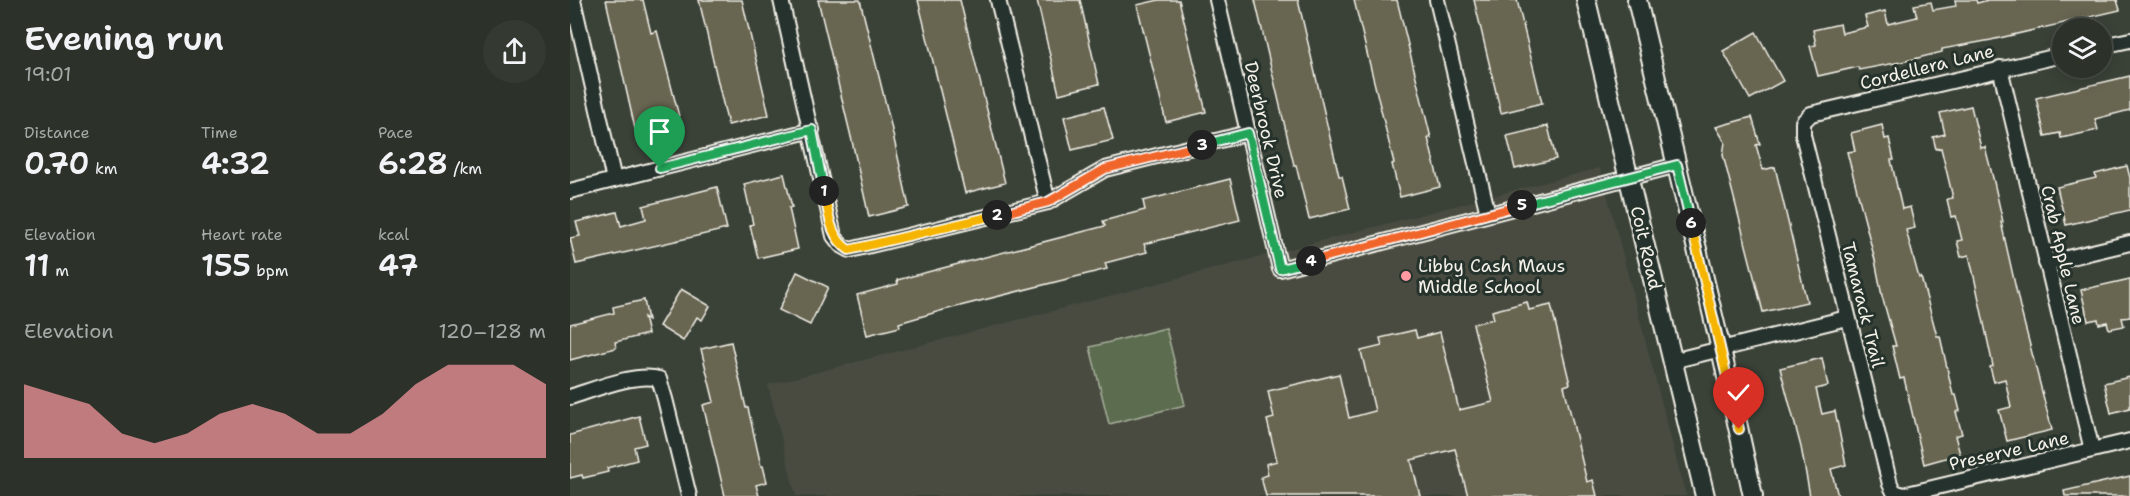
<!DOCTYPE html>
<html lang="en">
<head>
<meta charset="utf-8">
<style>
  :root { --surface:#2c322a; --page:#343a32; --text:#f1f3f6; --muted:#a6aaa8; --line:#484d47; --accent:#ff9aa2 }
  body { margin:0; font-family:"Shantell Sans",sans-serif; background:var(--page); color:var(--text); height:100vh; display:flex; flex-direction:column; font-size:22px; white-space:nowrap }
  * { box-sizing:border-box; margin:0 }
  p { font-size:20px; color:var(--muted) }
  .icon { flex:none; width:33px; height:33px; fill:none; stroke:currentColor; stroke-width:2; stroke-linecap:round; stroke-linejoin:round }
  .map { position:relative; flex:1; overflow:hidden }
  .panel { display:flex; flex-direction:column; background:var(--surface); width:570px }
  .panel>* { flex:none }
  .controls { position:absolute; left:1482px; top:18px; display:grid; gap:12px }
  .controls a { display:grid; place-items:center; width:60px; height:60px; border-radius:50%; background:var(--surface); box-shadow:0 3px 15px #0003,0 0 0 2px var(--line); font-size:30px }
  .pin { position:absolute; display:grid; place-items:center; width:51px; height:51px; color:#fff; margin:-62px -26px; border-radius:50% 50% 50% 0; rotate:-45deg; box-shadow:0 0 6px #0007 }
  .pin .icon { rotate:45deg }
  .km { position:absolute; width:30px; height:30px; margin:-15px; border-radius:50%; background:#222; color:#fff; font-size:16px; line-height:30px; text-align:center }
  .round { display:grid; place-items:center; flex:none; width:63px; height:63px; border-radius:32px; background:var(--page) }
  .summary { display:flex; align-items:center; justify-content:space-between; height:102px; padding:0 24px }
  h1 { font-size:33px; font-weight:600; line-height:45px }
  .figures { display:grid; grid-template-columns:repeat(3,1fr); gap:9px; height:102px; padding:6px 24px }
  .figures div { display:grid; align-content:center }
  .figures b { font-size:30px; font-weight:600 }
  .figures small { font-size:16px; font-weight:400 }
  .figures p { font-size:16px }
  .chart { height:168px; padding:12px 24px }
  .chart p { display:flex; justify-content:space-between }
  .chart svg { width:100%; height:108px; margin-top:6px; fill:var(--accent); opacity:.7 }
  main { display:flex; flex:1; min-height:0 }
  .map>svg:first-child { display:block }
</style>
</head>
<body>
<main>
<section class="panel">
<div class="summary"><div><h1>Evening run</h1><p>19:01</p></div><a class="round"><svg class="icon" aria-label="share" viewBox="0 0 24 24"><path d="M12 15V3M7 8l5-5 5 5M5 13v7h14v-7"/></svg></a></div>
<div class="figures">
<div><p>Distance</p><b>0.70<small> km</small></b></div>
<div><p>Time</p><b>4:32</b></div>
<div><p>Pace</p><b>6:28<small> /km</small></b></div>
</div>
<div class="figures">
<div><p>Elevation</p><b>11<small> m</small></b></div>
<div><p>Heart rate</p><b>155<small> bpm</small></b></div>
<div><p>kcal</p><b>47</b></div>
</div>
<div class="chart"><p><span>Elevation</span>120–128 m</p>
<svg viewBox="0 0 160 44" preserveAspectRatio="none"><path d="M0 44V14L10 18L20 22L30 34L40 38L50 34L60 26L70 22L80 26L90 34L100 34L110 26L120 14L130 6L140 6L150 6L160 14V44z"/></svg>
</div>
</section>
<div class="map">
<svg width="1560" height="496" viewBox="0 0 1560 496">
  <rect width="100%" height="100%" fill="#3a4238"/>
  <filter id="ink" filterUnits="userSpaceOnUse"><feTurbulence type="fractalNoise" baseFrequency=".0167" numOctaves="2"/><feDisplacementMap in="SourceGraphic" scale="12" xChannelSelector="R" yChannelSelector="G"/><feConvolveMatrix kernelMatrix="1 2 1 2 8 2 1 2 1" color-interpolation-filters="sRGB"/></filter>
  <g filter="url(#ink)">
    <path fill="#484c40" d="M1030 168 1116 496H226L198 385Z"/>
    <path fill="#5b6d50" stroke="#a8af9c" stroke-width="1.5" d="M596 328 615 405 539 424 520 347Z"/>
    <g fill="#676551" stroke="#f4f1e8" stroke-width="1.5">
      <path d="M36 0H73L81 33 87 31 111 124 66 133Z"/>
      <path d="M129 0H172L199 115 158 125Z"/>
      <path d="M248 0H290L320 121 339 207 299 217 282 141Z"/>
      <path d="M348 0H390L435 183 395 193Z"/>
      <path d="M467 0H510L529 84 489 94Z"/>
      <path d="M589 0H609L636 112 596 122 567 5Z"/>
      <path d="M685 0H728L769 176H772L780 209 739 219 726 165H724Z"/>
      <path d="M784 0H827L861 138H858L870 187 830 197 822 164 824 163Z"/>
      <path d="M904 0H947L972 103 931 113Z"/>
      <path d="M1385 0H1406L1407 3 1418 0H1547L1550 10 1421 40 1372 49V52L1336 61 1289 70 1288 67 1248 76 1240 46 1246 45 1243 30 1270 24 1272 33 1298 27 1295 16 1315 11 1318 24 1347 17 1344 5 1361 2 1363 10 1386 6Z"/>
      <path d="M1186 32 1213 81 1180 99 1153 51Z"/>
      <path d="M1560 76V110L1525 119 1528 130 1491 138 1490 133 1475 136 1466 98Z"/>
      <path d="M1401 106 1411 148 1415 147 1424 182 1433 222H1431L1450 307 1482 430 1437 441 1429 410 1441 407 1435 379 1424 382 1420 367 1423 366 1405 281 1399 255 1391 257 1387 241 1392 240 1386 216 1381 217 1377 199 1383 198 1371 148 1366 149 1363 137 1375 134 1370 113Z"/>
      <path d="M534 107 543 140 502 150 494 117Z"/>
      <path d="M1182 117 1190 144 1186 145 1193 170 1205 167 1237 302 1193 312 1153 155 1155 142 1146 127Z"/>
      <path d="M1312 125 1315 139 1319 138 1324 160H1321L1332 209 1340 207 1345 228 1336 230 1349 278 1351 277 1367 336H1370L1383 395H1386L1390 411 1386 412 1392 434 1385 436 1390 454 1354 464 1334 378 1330 379 1322 346H1326L1312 296 1305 260 1277 152 1285 151 1281 133Z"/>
      <path d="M978 126 986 159 945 169 937 136Z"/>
      <path d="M1557 166 1560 178V210L1496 225 1487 187 1526 178 1525 174Z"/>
      <path d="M214 174 222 207 219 208 228 249 188 258 180 225 183 224 174 184Z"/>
      <path d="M660 179 670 220 574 244 577 252 535 263 537 269 370 311 329 323 330 327 297 335 287 295 328 284 327 280 369 269 535 226 533 221 575 210 573 201Z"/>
      <path d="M147 187 157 229 6 264 0 238 10 236 6 222 47 212 51 226 76 219 73 206Z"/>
      <path d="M227 272 258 287 240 325 209 310Z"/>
      <path d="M1560 279V317L1552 318 1554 326 1539 329 1537 322 1529 324 1528 319 1518 321 1511 290Z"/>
      <path d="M111 289 140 306 132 320 127 317 113 341 89 326Z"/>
      <path d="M74 300 78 320 74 317 78 334 45 342 46 348 0 360V324L44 313 43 307Z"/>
      <path d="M957 302 959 310 981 305 1000 384 994 386 1017 482 1023 480 1027 496H898L885 449 841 460 850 496H696L691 477 698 475 696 464 707 461 697 420 704 418 698 391 769 374 779 418 805 411 791 351 812 346 810 338 845 330 847 338 870 332 889 410 923 402 903 324 924 319 922 311Z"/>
      <path d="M161 342 176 408H178L191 466H193L197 482 186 485 189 496H155L133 405 144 402 131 349Z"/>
      <path d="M1252 358 1258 386 1246 389 1252 414 1265 411 1276 465 1261 469 1268 496H1240L1231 447 1210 368Z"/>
      <path d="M1560 377V408L1541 413 1534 383Z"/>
      <path d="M69 416 76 444 64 447 67 460 37 468 38 472 13 478 12 475 0 478V435Z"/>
      <path d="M1560 476V496H1495L1494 491Z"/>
    </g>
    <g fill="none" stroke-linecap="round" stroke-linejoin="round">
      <g stroke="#f4f1e8" stroke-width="18">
        <g id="street">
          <path d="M3 0 44 180"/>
          <path d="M211 0 264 236 271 245 280 250 478 202 535 169 678 133"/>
          <path d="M428 0 478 202"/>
          <path d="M647 0 710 269 1107 165"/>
          <path d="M867 0 918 214"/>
          <path d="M1532 46 1560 40"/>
          <path d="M1492 55 1241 114 1233 122V135L1320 484 1324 492 1333 495 1560 441"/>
          <path d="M1430 68 1522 450"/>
          <path d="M0 191 242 130"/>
          <path d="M1476 263 1560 243"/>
          <path d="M1102 361 1277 318"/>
          <path d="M0 397C23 390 66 372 89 379L95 399 119 496"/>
        </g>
      </g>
      <g stroke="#f4f1e8" stroke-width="22">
        <g id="secondary">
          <path d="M1016 0 1135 496"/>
          <path d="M1067 0 1151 349 1183 496"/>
        </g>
      </g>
      <use href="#street" stroke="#26332d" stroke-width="14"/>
      <use href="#secondary" stroke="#26332d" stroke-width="18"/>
    </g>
  </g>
  <g fill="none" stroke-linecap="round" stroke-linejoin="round" filter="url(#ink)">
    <g stroke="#fff" stroke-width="12">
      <path id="split-1" d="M90 168 242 130 254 191"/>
    </g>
    <g stroke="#fff" stroke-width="12">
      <path id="split-2" d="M254 191C259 213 259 237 279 250L427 215"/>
    </g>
    <g stroke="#fff" stroke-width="12">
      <path id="split-3" d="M427 215 478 202 535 169 632 145"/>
    </g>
    <g stroke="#fff" stroke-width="12">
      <path id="split-4" d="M632 145 678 133 710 269 741 261"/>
    </g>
    <g stroke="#fff" stroke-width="12">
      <path id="split-5" d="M741 261 952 205"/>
    </g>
    <g stroke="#fff" stroke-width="12">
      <path id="split-6" d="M952 205 1107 165 1121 223"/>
    </g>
    <g stroke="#fff" stroke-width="12">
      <path id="split-7" d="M1121 223 1169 429"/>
    </g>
    <use href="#split-1" stroke="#22a559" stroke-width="8"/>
    <use href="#split-2" stroke="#f5b400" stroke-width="8"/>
    <use href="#split-3" stroke="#f0652b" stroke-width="8"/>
    <use href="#split-4" stroke="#22a559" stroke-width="8"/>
    <use href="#split-5" stroke="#f0652b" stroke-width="8"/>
    <use href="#split-6" stroke="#22a559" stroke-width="8"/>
    <use href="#split-7" stroke="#f5b400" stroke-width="8"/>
  </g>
  <circle fill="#ff9aa2" stroke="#26332d" stroke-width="2" cx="836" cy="276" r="6"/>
  <g text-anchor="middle" stroke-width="6" stroke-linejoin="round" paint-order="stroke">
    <g font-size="18" fill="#f4f1e8" stroke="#26332d">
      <text transform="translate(1357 67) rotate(-14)" y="6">Cordellera Lane</text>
      <text transform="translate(696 130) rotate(77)" y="6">Deerbrook Drive</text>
      <text transform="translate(1076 248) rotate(77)" y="6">Coit Road</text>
      <text transform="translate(1493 255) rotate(77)" y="6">Crab Apple Lane</text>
      <text transform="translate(1293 305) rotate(76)" y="6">Tamarack Trail</text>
      <text transform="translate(1439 451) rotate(-13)" y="6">Preserve Lane</text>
    </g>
    <g font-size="18" fill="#f4f1e8" stroke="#26332d" text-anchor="start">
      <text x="848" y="272">Libby Cash Maus<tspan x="848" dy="21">Middle School</tspan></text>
    </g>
  </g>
</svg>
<div class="controls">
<a><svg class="icon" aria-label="layers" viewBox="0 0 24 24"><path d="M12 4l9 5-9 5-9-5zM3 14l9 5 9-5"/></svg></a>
</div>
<div class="pin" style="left:90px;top:168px;background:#1e9e55"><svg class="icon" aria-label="arrive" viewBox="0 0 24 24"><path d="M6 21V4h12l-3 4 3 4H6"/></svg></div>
<div class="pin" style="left:1169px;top:429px;background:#d93025"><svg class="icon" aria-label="check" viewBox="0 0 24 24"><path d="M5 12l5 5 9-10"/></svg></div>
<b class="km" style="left:254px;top:191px">1</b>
<b class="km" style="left:427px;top:215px">2</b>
<b class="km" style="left:632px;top:145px">3</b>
<b class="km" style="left:741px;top:261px">4</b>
<b class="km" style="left:952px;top:205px">5</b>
<b class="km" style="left:1121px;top:223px">6</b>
</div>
</main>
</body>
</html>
